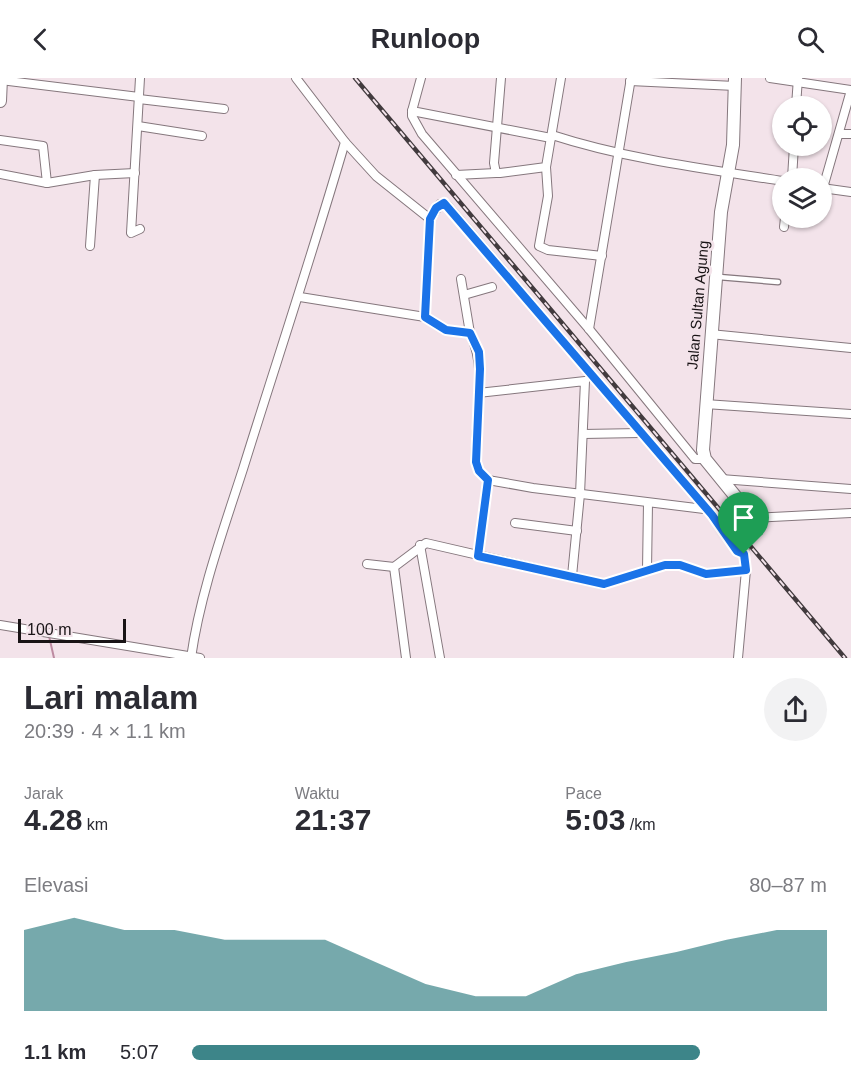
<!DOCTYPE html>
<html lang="id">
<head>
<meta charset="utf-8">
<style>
  :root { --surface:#fff; --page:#f2f2f3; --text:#2b2b33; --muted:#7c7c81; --accent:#3d8589 }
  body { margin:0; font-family:Helvetica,sans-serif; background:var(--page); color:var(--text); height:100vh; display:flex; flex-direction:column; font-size:22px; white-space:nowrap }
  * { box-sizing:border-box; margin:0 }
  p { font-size:20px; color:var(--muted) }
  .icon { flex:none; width:33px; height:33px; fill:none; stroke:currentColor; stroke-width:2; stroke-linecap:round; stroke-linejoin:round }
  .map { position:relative; height:580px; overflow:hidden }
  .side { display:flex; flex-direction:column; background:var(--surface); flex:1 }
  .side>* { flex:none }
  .fabs { position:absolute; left:772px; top:18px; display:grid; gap:12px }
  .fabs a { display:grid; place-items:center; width:60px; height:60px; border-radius:50%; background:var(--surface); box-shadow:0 2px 4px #0004; font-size:30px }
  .scale { position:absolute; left:18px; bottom:15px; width:108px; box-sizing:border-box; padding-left:6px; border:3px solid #191416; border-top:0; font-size:16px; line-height:21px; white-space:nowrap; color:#191416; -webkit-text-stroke:4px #f3e3ea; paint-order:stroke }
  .pin { position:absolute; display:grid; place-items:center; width:51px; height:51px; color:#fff; margin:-62px -26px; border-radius:50% 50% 50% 0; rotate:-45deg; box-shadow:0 0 6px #0007 }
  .pin .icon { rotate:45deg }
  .round { display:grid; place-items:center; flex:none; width:63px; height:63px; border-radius:32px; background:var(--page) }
  .summary { display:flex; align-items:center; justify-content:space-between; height:102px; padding:0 24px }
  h1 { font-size:33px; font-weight:700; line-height:45px }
  .stats { display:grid; grid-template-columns:repeat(3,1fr); gap:9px; height:102px; padding:6px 24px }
  .stats div { display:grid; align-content:center }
  .stats b { font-size:30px; font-weight:700 }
  .stats small { font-size:16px; font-weight:400 }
  .stats p { font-size:16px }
  .chart { height:168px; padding:12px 24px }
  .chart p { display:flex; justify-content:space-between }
  .chart svg { width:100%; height:108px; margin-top:6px; fill:var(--accent); opacity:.7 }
  ul { padding:0 24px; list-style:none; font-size:20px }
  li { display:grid; grid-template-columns:96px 72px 1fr; align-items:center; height:45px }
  li i { height:15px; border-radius:8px; background:var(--accent) }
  header { display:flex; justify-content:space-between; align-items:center; height:78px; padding:0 24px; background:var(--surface); font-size:27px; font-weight:700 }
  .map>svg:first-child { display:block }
</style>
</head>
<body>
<header><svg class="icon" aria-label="back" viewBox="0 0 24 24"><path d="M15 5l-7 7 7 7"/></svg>Runloop<svg class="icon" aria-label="search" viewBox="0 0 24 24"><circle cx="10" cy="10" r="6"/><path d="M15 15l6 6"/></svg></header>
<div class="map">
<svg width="851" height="580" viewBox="0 0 851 580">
  <rect width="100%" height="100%" fill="#f3e3ea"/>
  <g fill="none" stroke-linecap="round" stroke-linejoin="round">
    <path stroke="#bd8ba1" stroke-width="2" d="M49 558 54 580"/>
    <g stroke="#85777d" stroke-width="7">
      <path id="lane" d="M719 199 778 204"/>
    </g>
    <g stroke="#85777d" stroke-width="10">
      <g id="street">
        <path d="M421 0 412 33 551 60"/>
        <path d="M501 0 494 85 496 95H500L546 89 561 0"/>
        <path d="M770 0 851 12"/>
        <path d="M0 2 139 19"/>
        <path d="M630 3 735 8"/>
        <path d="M139 21 224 31"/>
        <path d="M796 28 798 0"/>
        <path d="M412 33V38L422 56 589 251 695 381H705"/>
        <path d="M138 48 202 58"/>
        <path d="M839 56H851"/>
        <path d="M552 57C626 81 706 91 783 103"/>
        <path d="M0 62 43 68 47 105"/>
        <path d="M345 64 376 98 430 141 425 239"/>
        <path d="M546 89 548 118 539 168 548 172 602 178"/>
        <path d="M0 96 47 105 95 97 135 95"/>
        <path d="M456 97 496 95"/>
        <path d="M792 100 794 68"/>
        <path d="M822 110 851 114"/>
        <path d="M823 110 851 12"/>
        <path d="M430 141 440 126 447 127 712 437 737 473 744 476"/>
        <path d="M784 149 785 140"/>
        <path d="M140 151 131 155 140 0"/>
        <path d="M90 168 95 97"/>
        <path d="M461 201 470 255"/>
        <path d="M464 217 492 209"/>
        <path d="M300 219 425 239 446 252 470 255C489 295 474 341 476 384L479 393 488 402 533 410 704 431"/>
        <path d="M589 251 631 0"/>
        <path d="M710 256 851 270"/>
        <path d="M478 315 585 303 580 416 572 498"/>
        <path d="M705 326 851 336"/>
        <path d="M583 356 640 355"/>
        <path d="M721 401 851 411"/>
        <path d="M515 445 577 453"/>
        <path d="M420 467 440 580"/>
        <path d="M478 478 488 402"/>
        <path d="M367 486 394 489"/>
        <path d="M647 493 648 425"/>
        <path d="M0 547 200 580"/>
        <path d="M191 580C200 516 223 453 243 391 277 282 313 174 345 64L296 0"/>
        <path d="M406 580 394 489 426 465 604 506 665 487H680L706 496 746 492"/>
        <path d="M738 580 746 492 744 473 753 440 851 435"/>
      </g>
    </g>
    <g stroke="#85777d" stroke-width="14">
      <g id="secondary">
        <path d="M735 0 733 67 721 134 703 372 705 381 753 440"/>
        <path d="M0 23 1 0"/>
      </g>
    </g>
    <use href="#lane" stroke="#fff" stroke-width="4.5"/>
    <use href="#street" stroke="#fff" stroke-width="8"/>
    <use href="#secondary" stroke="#fff" stroke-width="12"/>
    <g stroke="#423b3e" stroke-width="4.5">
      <path id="rail" d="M355 0 845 580"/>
    </g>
    <use href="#rail" stroke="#f3e3ea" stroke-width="2" stroke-dasharray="7" stroke-linecap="butt"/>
  </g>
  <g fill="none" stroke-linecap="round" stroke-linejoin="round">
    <g stroke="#fff" stroke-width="12">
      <path id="route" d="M444 125 712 437 737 473 744 476 746 492 706 496 680 487H665L604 506 478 478 488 402 479 393 476 384 480 291 479 274 470 255 446 252 425 239 430 141 436 130Z"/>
    </g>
    <use href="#route" stroke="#1a73e8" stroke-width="8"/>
  </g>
  <g text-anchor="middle" stroke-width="6" stroke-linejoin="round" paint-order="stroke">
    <g font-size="15" fill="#191416" stroke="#f3e3ea">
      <text transform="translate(698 227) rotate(-85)" y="5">Jalan Sultan Agung</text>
    </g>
  </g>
</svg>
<div class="fabs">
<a><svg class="icon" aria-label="locate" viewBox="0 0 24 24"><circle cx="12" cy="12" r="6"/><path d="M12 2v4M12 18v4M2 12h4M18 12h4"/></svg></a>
<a><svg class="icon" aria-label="layers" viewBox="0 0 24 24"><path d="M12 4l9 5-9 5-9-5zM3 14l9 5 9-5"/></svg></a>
</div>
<div class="scale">100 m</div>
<div class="pin" style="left:744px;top:476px;background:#1e9e55"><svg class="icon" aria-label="arrive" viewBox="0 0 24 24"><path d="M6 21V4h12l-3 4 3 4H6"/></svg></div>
</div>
<section class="side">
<div class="summary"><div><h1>Lari malam</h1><p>20:39 · 4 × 1.1 km</p></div><a class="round"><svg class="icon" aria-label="share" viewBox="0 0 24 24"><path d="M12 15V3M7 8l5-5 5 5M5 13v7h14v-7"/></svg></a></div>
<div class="stats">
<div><p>Jarak</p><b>4.28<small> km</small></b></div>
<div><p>Waktu</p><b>21:37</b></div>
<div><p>Pace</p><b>5:03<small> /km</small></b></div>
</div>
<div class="chart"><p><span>Elevasi</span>80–87 m</p>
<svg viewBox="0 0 160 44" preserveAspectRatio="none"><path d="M0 44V11L10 6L20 11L30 11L40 15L50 15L60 15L70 24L80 33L90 38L100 38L110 29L120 24L130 20L140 15L150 11L160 11V44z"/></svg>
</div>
<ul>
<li><b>1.1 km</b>5:07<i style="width:80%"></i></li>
</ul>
</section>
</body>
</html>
